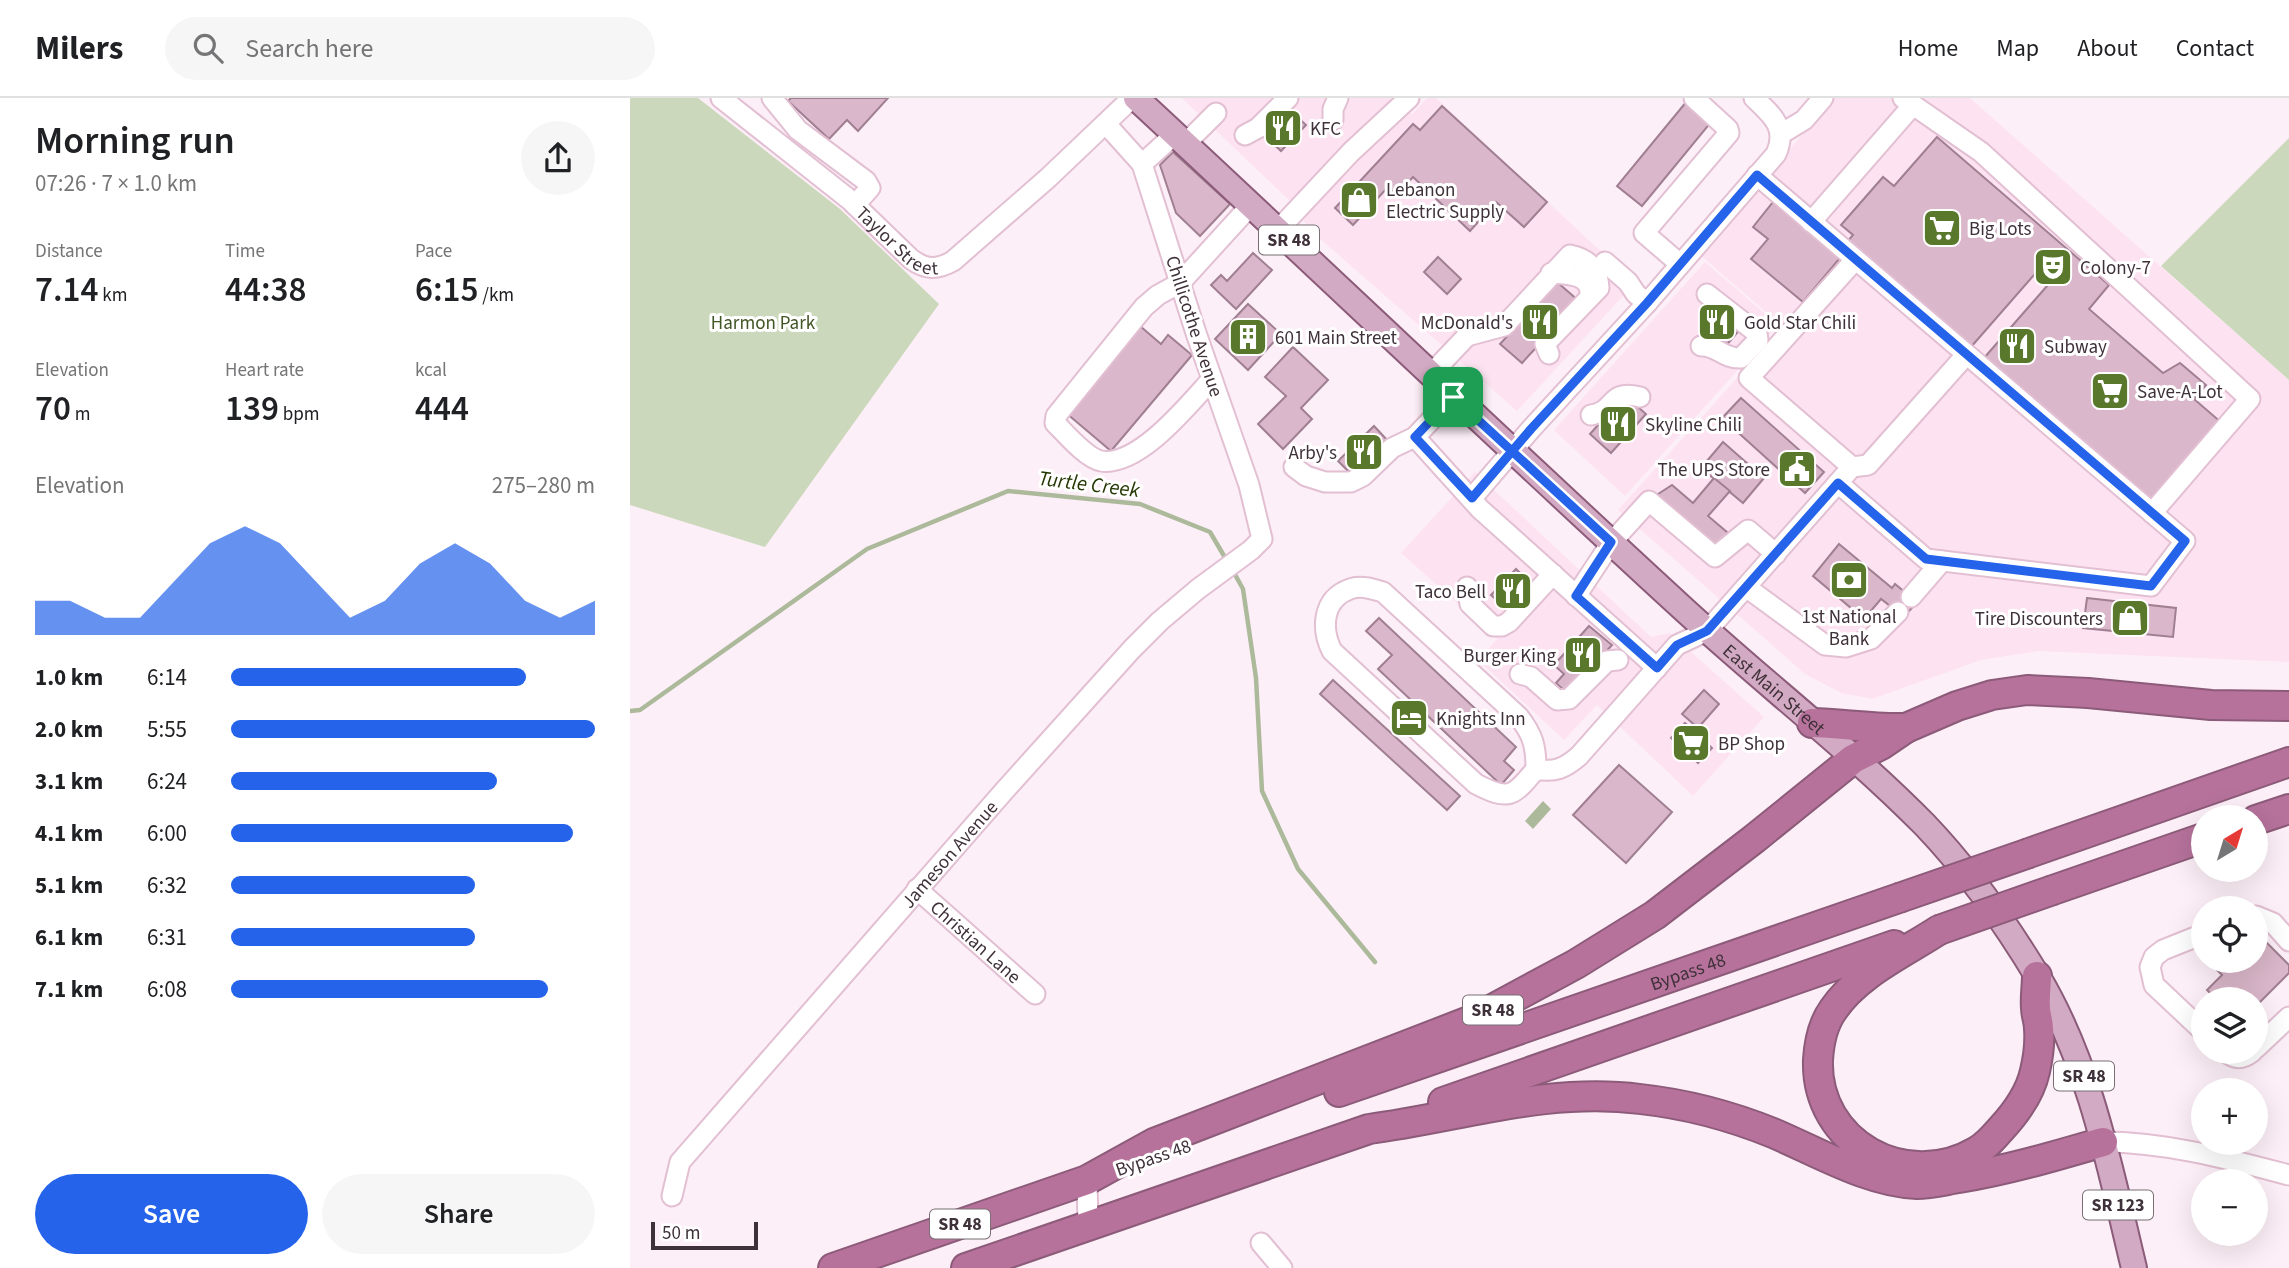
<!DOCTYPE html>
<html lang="en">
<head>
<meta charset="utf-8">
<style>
  :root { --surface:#fff; --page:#f6f6f6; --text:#202124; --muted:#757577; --line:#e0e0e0; --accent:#2563eb }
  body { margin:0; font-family:"Source Sans 3",sans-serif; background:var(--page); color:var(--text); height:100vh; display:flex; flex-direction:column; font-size:26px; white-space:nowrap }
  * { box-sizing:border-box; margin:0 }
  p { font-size:23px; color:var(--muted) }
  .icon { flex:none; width:38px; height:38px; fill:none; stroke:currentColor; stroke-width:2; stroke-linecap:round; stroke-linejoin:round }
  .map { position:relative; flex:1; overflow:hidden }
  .drawer { display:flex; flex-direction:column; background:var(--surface); width:630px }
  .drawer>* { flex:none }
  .needle { width:46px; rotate:38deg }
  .buttons { position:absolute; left:1561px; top:707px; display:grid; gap:14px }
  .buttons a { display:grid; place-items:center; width:77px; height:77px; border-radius:50%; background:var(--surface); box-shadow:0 7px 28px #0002; font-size:35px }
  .scale { position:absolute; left:21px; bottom:18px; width:107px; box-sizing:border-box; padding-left:7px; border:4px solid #3f3139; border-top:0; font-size:19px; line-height:24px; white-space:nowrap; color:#3f3139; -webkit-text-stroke:5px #fff; paint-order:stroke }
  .pin { position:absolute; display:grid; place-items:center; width:60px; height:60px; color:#fff; margin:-30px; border-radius:14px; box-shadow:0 4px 10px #0006 }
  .round { display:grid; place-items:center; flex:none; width:74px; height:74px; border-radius:37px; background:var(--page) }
  .head { display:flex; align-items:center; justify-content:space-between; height:119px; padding:0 35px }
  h1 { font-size:38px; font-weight:600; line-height:52px }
  .stats { display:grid; grid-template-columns:repeat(3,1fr); gap:10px; height:119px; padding:7px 35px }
  .stats div { display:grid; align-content:center }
  .stats b { font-size:35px; font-weight:600 }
  .stats small { font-size:19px; font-weight:400 }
  .stats p { font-size:19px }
  .chart { height:196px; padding:14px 35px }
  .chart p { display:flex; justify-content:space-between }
  .chart svg { width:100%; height:126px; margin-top:7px; fill:var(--accent); opacity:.7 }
  .action { display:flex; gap:14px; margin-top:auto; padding:14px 35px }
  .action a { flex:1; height:80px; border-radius:42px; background:var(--accent); color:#fff; font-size:28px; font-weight:600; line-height:80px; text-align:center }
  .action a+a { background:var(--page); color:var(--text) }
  ul { padding:0 35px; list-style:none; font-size:23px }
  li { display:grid; grid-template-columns:112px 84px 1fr; align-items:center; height:52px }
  li i { height:18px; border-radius:9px; background:var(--accent) }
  header { display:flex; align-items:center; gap:42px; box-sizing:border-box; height:98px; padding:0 35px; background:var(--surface); border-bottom:2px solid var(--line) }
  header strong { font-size:33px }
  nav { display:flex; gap:38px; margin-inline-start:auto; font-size:24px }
  .search { width:490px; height:63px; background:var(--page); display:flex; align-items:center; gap:18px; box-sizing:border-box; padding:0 24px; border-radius:38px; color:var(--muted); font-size:26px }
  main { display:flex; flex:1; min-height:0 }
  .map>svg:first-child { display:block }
</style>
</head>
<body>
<header>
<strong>Milers</strong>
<div class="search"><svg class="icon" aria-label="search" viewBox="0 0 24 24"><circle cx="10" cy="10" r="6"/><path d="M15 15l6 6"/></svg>Search here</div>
<nav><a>Home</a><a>Map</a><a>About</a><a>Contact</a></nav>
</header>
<main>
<section class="drawer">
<div class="head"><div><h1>Morning run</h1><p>07:26 · 7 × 1.0 km</p></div><a class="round"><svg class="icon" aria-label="share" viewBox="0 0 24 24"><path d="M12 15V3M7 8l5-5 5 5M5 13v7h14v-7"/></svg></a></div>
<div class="stats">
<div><p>Distance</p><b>7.14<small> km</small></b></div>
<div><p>Time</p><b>44:38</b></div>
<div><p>Pace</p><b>6:15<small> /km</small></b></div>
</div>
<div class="stats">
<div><p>Elevation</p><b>70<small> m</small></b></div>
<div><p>Heart rate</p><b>139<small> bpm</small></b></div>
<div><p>kcal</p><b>444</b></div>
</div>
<div class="chart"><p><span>Elevation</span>275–280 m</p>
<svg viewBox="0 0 160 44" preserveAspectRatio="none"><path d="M0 44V32L10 32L20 38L30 38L40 25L50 12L60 6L70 12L80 25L90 38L100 32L110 19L120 12L130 19L140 32L150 38L160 32V44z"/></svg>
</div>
<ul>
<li><b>1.0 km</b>6:14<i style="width:81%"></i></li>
<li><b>2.0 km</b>5:55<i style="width:100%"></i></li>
<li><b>3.1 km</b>6:24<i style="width:73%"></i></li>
<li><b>4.1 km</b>6:00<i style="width:94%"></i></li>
<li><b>5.1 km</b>6:32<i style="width:67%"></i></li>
<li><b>6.1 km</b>6:31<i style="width:67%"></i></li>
<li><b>7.1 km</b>6:08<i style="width:87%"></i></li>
</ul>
<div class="action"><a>Save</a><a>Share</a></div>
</section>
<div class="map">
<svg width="1659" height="1170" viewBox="0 0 1659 1170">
  <rect width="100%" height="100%" fill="#fdeff7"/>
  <g fill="#fde3f1">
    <path d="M552 0H765L782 16 797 0H806L1005 185 887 313 680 132 662 105Z"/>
    <path d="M1204 0H1340L1659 282V564L1408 553 1351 562 1242 601 1211 595 1175 576 988 412 1153 229 1069 156Z"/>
    <path d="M1075 164 1148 227 995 398 924 332Z"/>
    <path d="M845 374 1021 539 1040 535 1134 619 1063 698 967 607 934 642 848 562 867 541 771 455Z"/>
  </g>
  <g fill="#cbd8bb">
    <path d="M0 0H68L210 111 309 206 135 449 0 407Z"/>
    <path d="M1659 40V282L1531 168Z"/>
  </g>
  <path fill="#acba9b" d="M913 703 921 711 903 731 895 723Z"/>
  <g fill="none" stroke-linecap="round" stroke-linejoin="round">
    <g stroke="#acba9b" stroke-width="4.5">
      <path d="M602 471 613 491 626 580 632 693 668 771 745 864"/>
      <path d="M0 613 10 612 237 451 378 393 510 406 580 434 597 463"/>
    </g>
  </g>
  <g fill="#dab7ca" stroke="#a07f92" stroke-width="2">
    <path d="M161 0H258L228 33 217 22 199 41 158 3Z"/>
    <path d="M1057 3 1082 23 1012 108 987 88Z"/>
    <path d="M654 7 676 27 651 53 630 33Z"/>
    <path d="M812 8 917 104 894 129 866 104 840 133 783 79 767 97 758 89 723 127 705 110 783 26 790 32Z"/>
    <path d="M1307 39 1479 187 1459 211 1533 275 1550 265 1576 287 1564 301 1593 326 1523 407 1354 260 1417 188 1404 177 1341 249 1218 143 1223 137 1211 127 1253 79 1264 88Z"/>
    <path d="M543 54 600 106 570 138 546 115 530 67Z"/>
    <path d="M1143 104 1210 160 1173 204 1121 161 1138 141 1123 129Z"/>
    <path d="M623 155 642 172 606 211 581 187 591 177 597 183Z"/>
    <path d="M808 159 831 181 817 196 794 174Z"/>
    <path d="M927 184 949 203 892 265 870 246Z"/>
    <path d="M618 206 651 236 618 272 585 241Z"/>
    <path d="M1082 206 1111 230 1094 250 1070 230 1071 219Z"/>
    <path d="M510 228 531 246 538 237 562 257 481 353 436 315Z"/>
    <path d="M663 249 698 282 671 310 682 321 653 351 628 326 656 298 635 279Z"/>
    <path d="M1111 300 1194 374 1175 395 1092 320Z"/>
    <path d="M1000 302 1016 316 981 355 960 336 985 308 990 313Z"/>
    <path d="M744 328 759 344 724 379 708 363Z"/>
    <path d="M1093 344 1134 380 1113 405 1071 370Z"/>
    <path d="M1084 380 1100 393 1078 418 1104 440 1087 451 1025 398 1042 387 1063 405Z"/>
    <path d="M1209 446 1262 490 1265 486 1287 504 1274 519 1251 501 1234 521 1183 478Z"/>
    <path d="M886 471 904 488 879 514 861 497Z"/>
    <path d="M1457 500 1546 510 1543 539 1453 530Z"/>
    <path d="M749 520 886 649 874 663 884 672 871 687 748 571 762 557 736 533Z"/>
    <path d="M959 528 982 547 938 596 926 585 934 576 924 567Z"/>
    <path d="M703 582 830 698 817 712 690 596Z"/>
    <path d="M1074 592 1089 606 1068 630 1052 616Z"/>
    <path d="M1055 625 1082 650 1068 665 1041 640Z"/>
    <path d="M989 667 1042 714 996 765 943 717Z"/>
    <path d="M1626 834 1659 867V875L1626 908V901H1586L1577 892 1592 877 1583 868 1588 863H1626Z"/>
  </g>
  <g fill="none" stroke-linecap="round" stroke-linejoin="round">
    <g stroke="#e2bfd2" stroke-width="23">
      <g id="minor">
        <path id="s1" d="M91 0 220 102 281 161C296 172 307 172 323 163L418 80 502 0"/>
        <path d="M142 0 168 32 236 83 240 90 225 107"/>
        <path d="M1273 0 1351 54 1620 301 1522 415"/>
        <path d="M703 22V11L708 0"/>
        <path d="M1151 36 1174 22 1193 0"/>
        <path d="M615 37 628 30 658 0"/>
        <path d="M555 46 586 15"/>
        <path d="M512 66 545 36"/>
        <path d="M1127 77 1555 443 1521 488 1296 461 1208 385"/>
        <path d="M1181 124 1283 7"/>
        <path d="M648 132 721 54 779 0"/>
        <path d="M975 164 998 184 1006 196 1017 205"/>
        <path d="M1050 166 1014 135 1099 35 1098 31 1064 0"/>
        <path d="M921 175C939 176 962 176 960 199"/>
        <path d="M1071 248C1087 247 1093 261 1111 260L1128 242 1127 235 1077 196"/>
        <path d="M800 277 837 238 874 228 940 157C959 161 968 171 969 190L915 246 919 256"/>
        <path d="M582 281C559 306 509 369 471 363 456 360 436 336 425 325L426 318 514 209 528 197 550 185 621 107"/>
        <path d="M961 317C987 313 977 291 1010 299"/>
        <path d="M785 339 850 411 1027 570"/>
        <path d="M664 369 676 378 695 384H721L733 378 762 350 785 339 823 299"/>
        <path d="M1222 369 1119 280 1225 162"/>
        <path d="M842 400 901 331 1017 205 1146 56C1158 30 1142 17 1124 0"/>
        <path d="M837 489 840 506 863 528H872L879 524 923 476"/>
        <path d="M1116 489 1195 547 1216 549 1241 541 1268 514"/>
        <path d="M946 498 981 445 1019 403 1085 459 1118 432 1146 456"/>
        <path d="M1281 499 1312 463"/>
        <path d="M890 576 901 579 927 602 939 601 977 563 988 562"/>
        <path d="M906 671C883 699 879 703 846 686L702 553C691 531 692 501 720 491 731 487 743 491 753 494L889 619C903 637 906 648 906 671 925 675 935 670 949 658L1047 547 1077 533 1222 369 1238 367 1336 257"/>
        <path id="s2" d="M287 791 405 896"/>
        <path d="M1626 818 1643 825 1659 843"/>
        <path d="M1573 836 1533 852 1524 859 1520 869 1524 887 1573 933"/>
        <path d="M1626 950 1659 919"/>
        <path d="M1596 954C1605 962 1613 961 1622 954"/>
        <path d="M1473 1044C1536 1044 1598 1061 1659 1077"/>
        <path d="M457 1082 458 1128"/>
        <path id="s3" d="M42 1098 50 1064 375 692 502 551 530 523 568 491 621 452 632 441 619 387 566 235 512 66 476 26"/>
        <path d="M631 1145 652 1170"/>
      </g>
    </g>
    <g stroke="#8c5b79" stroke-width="28">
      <g id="major">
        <path id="s4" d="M506 0C687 168 866 339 1048 506 1129 581 1218 649 1295 727 1338 772 1376 826 1408 879 1461 968 1480 1071 1504 1170"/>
      </g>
    </g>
    <g stroke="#8c5b79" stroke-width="32">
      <g id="highway">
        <path d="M1182 625C1214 626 1244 631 1276 630"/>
        <path d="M1626 722 1659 711"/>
        <path d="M1399 755 1659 664"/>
        <path d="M1423 792 1573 740"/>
        <path d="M1309 832C1274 855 1227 876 1203 912 1193 926 1189 945 1188 962 1185 1045 1276 1095 1347 1053 1356 1048 1363 1040 1370 1032 1386 1015 1400 996 1405 973 1408 960 1410 944 1409 931 1409 923 1406 917 1406 910 1405 899 1407 888 1407 878"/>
        <path id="s5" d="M709 994 1269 800"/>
        <path d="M813 1004 1264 847"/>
        <path d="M203 1170 457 1082 524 1045 842 922 946 866 1025 817 1124 741 1223 661 1251 647 1276 630 1327 608 1362 597 1397 592 1458 595 1581 607 1659 608"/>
        <path d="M336 1170 739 1031C830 1019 917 989 1010 1001 1056 1006 1101 1018 1143 1035 1188 1054 1238 1084 1287 1086 1301 1086 1316 1082 1329 1080 1378 1072 1425 1058 1473 1044"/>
      </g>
    </g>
    <use href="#minor" stroke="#fff" stroke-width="19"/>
    <use href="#major" stroke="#d3aac3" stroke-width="24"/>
    <use href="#highway" stroke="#b6729b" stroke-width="28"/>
    <g stroke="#8c5b79" stroke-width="32" stroke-linecap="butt">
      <g id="highway-bridge">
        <path d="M1269 800 1399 755"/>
        <path d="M1309 832 1423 792"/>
      </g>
    </g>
    <use href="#highway-bridge" stroke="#b6729b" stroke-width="28"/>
  </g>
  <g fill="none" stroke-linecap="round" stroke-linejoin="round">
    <g stroke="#fff" stroke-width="14">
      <path id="route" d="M823 299C876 348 929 396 981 444L946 498 1027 570 1047 547 1077 533 1208 385 1296 461 1521 488 1555 443 1127 77 1017 205 901 331 842 400 785 339 823 299"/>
    </g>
    <use href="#route" stroke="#2563eb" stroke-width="9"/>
  </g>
  <defs>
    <g id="restaurant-square" transform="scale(2.0125)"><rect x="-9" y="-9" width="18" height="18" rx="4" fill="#5a782c" stroke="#fff"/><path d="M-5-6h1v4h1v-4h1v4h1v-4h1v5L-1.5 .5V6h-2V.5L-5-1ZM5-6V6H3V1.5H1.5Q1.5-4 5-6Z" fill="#fff"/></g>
    <g id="shop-square" transform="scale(2.0125)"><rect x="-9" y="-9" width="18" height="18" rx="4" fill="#5a782c" stroke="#fff"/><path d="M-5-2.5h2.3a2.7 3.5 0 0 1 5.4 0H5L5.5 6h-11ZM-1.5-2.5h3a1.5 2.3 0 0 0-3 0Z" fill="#fff"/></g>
    <g id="supermarket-square" transform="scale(2.0125)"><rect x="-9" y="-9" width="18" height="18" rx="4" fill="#5a782c" stroke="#fff"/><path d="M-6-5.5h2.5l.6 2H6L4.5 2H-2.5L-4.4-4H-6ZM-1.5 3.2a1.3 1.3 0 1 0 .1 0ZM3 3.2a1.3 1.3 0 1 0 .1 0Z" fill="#fff"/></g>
    <g id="theatre-square" transform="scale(2.0125)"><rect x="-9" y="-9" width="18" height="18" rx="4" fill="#5a782c" stroke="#fff"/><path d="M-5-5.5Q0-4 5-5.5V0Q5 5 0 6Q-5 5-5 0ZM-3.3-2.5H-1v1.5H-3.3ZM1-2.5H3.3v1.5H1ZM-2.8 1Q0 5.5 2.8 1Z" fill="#fff"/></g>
    <g id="building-square" transform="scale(2.0125)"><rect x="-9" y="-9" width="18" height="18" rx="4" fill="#5a782c" stroke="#fff"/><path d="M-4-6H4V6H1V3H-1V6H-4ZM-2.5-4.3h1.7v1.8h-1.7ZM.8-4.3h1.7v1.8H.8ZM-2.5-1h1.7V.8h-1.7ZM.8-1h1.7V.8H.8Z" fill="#fff"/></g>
    <g id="civic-square" transform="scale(2.0125)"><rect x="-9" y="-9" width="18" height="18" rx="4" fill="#5a782c" stroke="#fff"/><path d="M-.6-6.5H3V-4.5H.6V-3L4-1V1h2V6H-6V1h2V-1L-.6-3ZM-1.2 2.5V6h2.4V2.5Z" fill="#fff"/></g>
    <g id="bank-square" transform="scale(2.0125)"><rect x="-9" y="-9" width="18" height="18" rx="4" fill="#5a782c" stroke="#fff"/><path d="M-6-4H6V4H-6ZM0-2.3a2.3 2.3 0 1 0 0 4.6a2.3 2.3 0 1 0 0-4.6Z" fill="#fff"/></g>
    <g id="hotel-square" transform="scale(2.0125)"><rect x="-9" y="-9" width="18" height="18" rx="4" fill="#5a782c" stroke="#fff"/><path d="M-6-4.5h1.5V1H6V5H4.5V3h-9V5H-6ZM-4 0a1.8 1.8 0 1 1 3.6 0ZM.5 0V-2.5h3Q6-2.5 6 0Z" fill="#fff"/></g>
  </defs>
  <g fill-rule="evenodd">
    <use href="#restaurant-square" x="653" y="30"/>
    <use href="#shop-square" x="729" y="102"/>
    <use href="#supermarket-square" x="1312" y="130"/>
    <use href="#theatre-square" x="1423" y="169"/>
    <use href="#restaurant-square" x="910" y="224"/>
    <use href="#restaurant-square" x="1087" y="224"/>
    <use href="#building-square" x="618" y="239"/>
    <use href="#restaurant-square" x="1387" y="248"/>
    <use href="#supermarket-square" x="1480" y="293"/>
    <use href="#restaurant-square" x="988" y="326"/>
    <use href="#restaurant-square" x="734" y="354"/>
    <use href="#civic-square" x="1167" y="371"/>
    <use href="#bank-square" x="1219" y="482"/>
    <use href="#restaurant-square" x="883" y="493"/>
    <use href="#shop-square" x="1500" y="520"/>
    <use href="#restaurant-square" x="953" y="557"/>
    <use href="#hotel-square" x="779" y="620"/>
    <use href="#supermarket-square" x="1061" y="645"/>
  </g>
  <g text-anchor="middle" stroke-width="6" stroke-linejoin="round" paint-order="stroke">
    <g fill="#fff" stroke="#796f74" stroke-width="2">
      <rect x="629" y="127.5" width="60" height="29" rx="5"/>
      <rect x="833" y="897.5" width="60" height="29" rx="5"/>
      <rect x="1424" y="963.5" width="60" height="29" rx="5"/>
      <rect x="1453" y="1092.5" width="70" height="29" rx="5"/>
      <rect x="300" y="1111.5" width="60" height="29" rx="5"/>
    </g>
    <g font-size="18" font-weight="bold" fill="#3f3139">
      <text x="659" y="148">SR 48</text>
      <text x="863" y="918">SR 48</text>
      <text x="1454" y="984">SR 48</text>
      <text x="1488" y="1113">SR 123</text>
      <text x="330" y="1132">SR 48</text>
    </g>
    <g font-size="19" fill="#3f3139" stroke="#fff" text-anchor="start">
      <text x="680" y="37">KFC</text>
      <text x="756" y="98">Lebanon<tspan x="756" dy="22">Electric Supply</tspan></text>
      <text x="1339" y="137">Big Lots</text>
      <text x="1450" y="176">Colony-7</text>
      <text x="883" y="231" text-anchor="end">McDonald's</text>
      <text x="1114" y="231">Gold Star Chili</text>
      <text x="645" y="246">601 Main Street</text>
      <text x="1414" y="255">Subway</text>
      <text x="1507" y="300">Save-A-Lot</text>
      <text x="1015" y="333">Skyline Chili</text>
      <text x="707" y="361" text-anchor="end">Arby's</text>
      <text x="1140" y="378" text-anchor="end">The UPS Store</text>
      <text x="856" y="500" text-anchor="end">Taco Bell</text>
      <text x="1219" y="525" text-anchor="middle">1st National<tspan x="1219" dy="22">Bank</tspan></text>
      <text x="1473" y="527" text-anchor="end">Tire Discounters</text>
      <text x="926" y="564" text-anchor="end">Burger King</text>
      <text x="806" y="627">Knights Inn</text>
      <text x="1088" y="652">BP Shop</text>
    </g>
    <g font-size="19" fill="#3f3139" stroke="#fff">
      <text dy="7" stroke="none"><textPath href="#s1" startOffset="228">Taylor Street</textPath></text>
      <text transform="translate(565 228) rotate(72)" y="7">Chillicothe Avenue</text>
      <text dy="7" stroke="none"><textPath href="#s4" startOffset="870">East Main Street</textPath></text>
      <text dy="7" stroke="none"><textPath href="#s3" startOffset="444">Jameson Avenue</textPath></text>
      <text dy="7" stroke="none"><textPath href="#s2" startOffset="79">Christian Lane</textPath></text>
      <text dy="7" stroke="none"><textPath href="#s5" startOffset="369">Bypass 48</textPath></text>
      <text transform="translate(523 1059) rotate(-19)" y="7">Bypass 48</text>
    </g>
    <g font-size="19" fill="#425525" stroke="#fff">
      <text x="133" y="231">Harmon Park</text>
    </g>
    <g font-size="21" font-style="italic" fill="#263804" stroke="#fff">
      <text transform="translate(459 386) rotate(7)" y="7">Turtle Creek</text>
    </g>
  </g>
</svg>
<div class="buttons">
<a><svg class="needle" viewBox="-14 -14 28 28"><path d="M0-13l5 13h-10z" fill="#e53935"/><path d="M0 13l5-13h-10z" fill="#757577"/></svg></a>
<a><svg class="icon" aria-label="locate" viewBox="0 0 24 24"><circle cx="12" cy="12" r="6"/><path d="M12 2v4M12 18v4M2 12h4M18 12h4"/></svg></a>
<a><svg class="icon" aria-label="layers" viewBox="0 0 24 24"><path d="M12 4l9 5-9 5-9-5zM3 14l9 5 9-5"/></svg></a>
<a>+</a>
<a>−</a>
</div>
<div class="scale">50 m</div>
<div class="pin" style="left:823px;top:299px;background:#1e9e55"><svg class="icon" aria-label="arrive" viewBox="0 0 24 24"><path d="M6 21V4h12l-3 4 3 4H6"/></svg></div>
</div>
</main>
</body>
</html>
